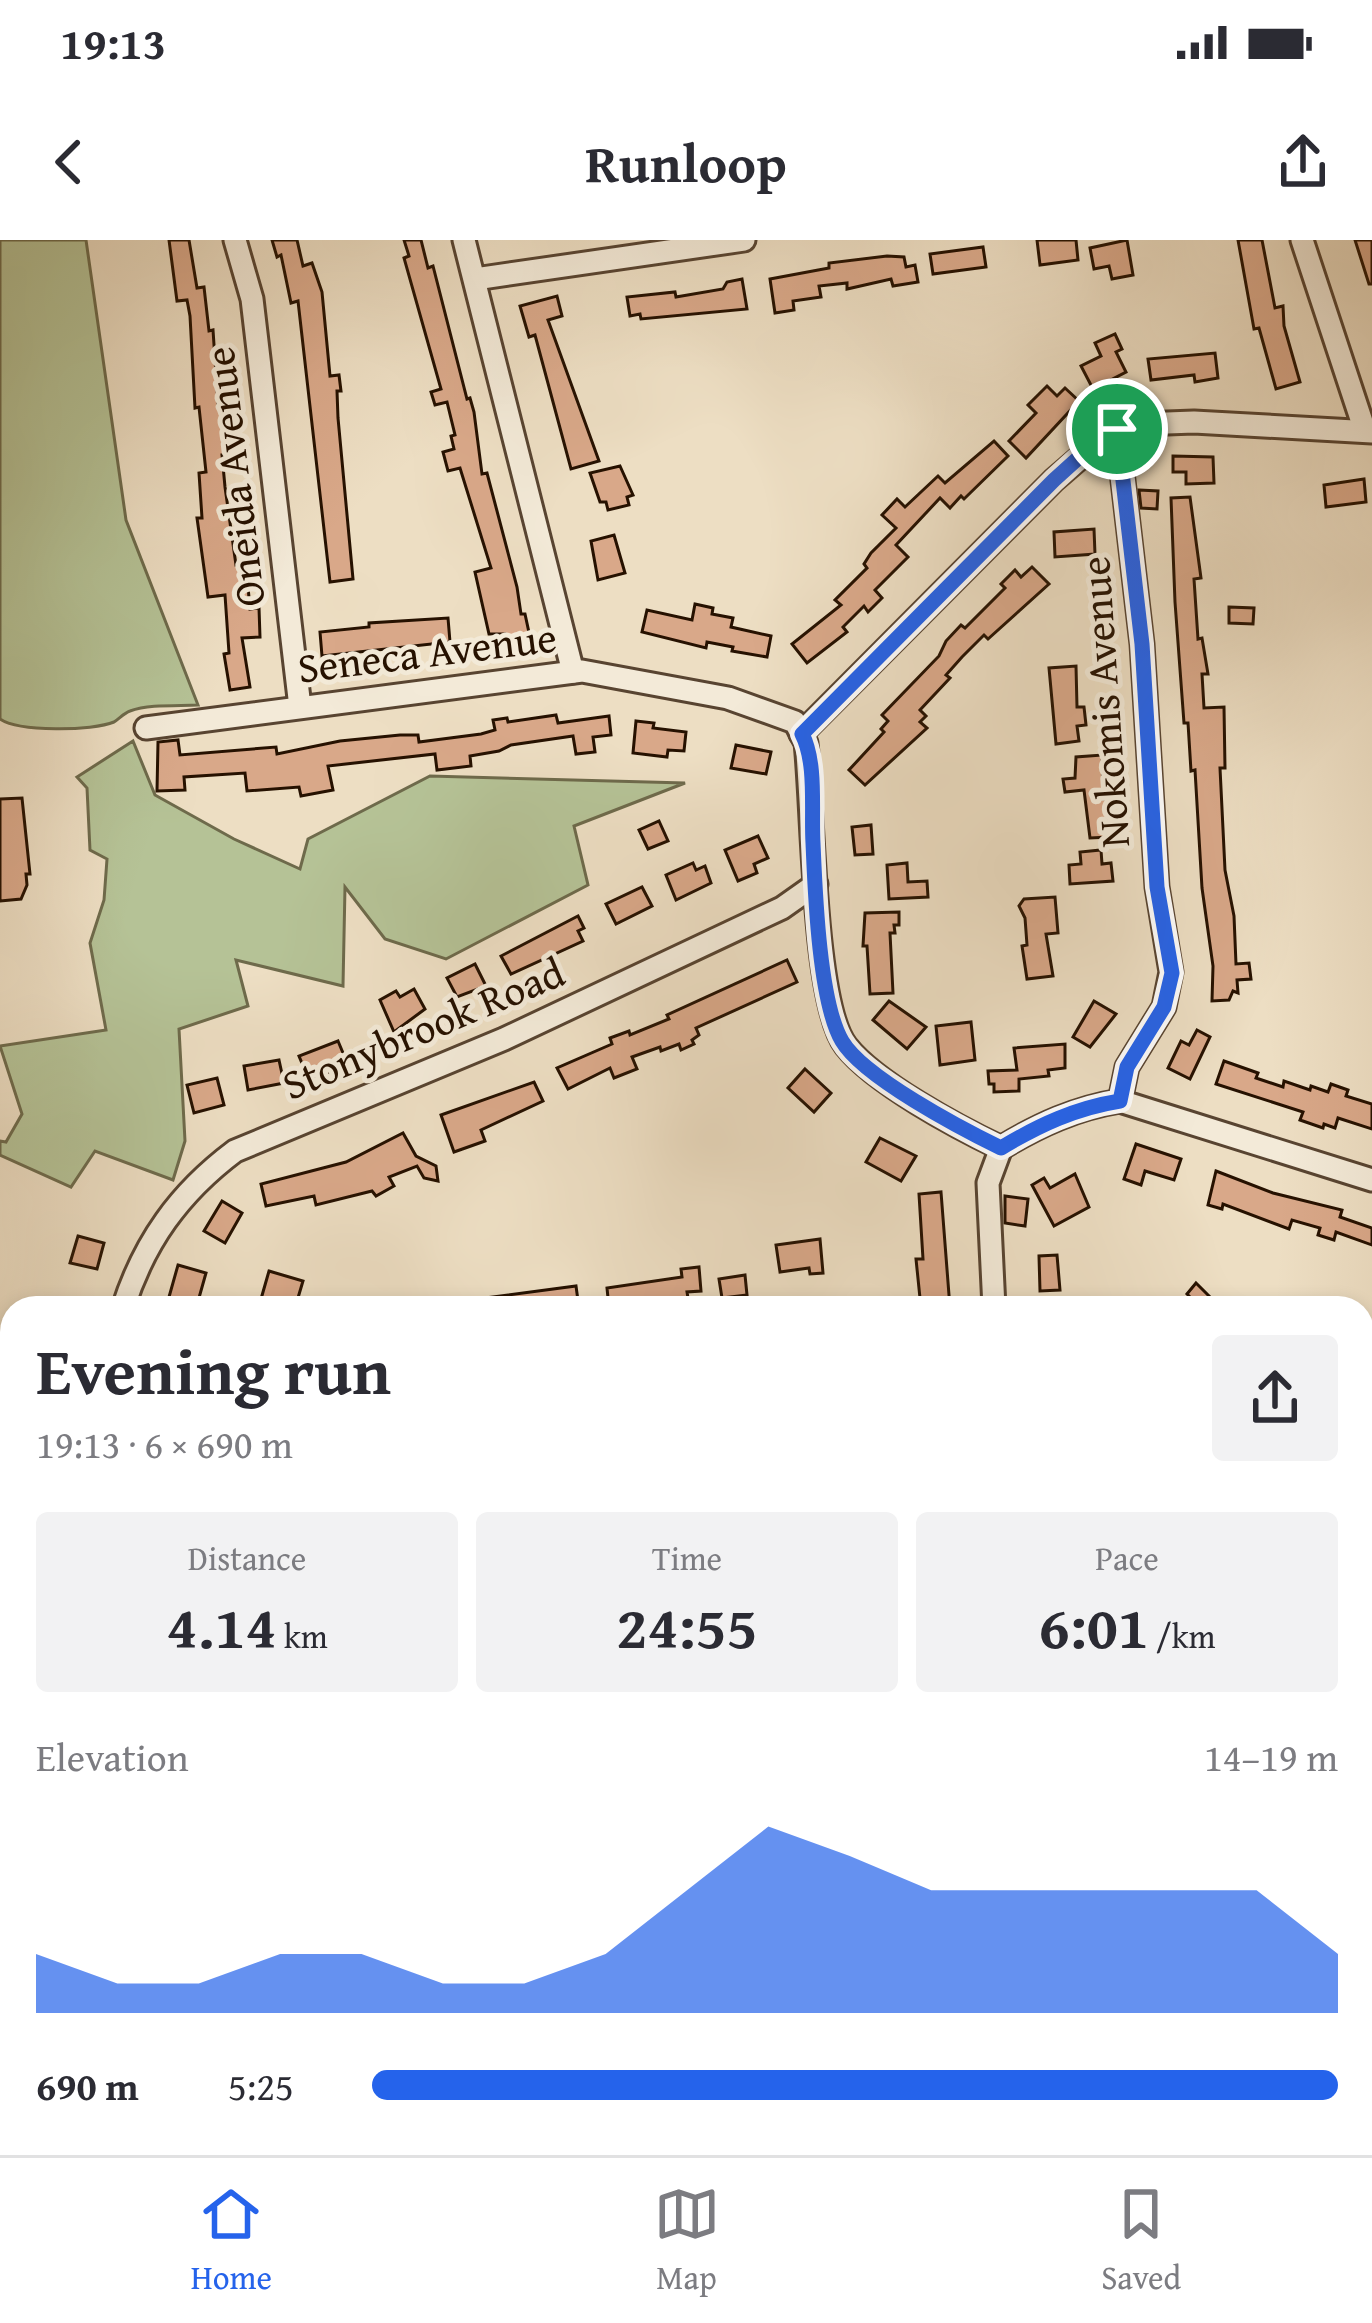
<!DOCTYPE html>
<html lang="en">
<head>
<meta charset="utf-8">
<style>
  :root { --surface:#fff; --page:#f2f2f3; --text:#2b2b33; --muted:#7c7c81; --line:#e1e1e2; --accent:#2563eb }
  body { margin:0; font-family:"Gentium Book Plus",serif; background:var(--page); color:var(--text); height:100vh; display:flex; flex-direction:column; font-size:45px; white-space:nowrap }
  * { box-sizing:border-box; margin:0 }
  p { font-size:39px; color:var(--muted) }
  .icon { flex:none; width:66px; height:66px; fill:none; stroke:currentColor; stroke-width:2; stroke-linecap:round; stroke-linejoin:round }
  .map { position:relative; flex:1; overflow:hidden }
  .panel { position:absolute; left:0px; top:1056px; width:1374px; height:861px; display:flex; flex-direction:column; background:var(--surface); border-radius:36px 36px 0 0; box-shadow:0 6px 18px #0003 }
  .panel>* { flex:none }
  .pin { position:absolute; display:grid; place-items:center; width:102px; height:102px; color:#fff; margin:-51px; border:6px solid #fff; border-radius:50%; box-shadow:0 3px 12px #0007 }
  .round { display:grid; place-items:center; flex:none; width:126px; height:126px; border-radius:12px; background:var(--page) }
  .summary { display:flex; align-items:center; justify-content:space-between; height:204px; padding:0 36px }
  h1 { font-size:66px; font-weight:800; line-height:90px }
  .figures { display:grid; grid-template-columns:repeat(3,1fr); gap:18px; height:204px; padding:12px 36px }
  .figures div { display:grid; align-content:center; border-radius:12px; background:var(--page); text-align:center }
  .figures b { font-size:60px; font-weight:800 }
  .figures small { font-size:33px; font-weight:400 }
  .figures p { font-size:33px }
  .chart { height:336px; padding:24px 36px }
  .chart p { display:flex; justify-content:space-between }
  .chart svg { width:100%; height:216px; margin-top:12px; fill:var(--accent); opacity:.7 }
  ul { padding:0 36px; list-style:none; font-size:39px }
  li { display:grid; grid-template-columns:192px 144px 1fr; align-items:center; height:90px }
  li i { height:30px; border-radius:15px; background:var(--accent) }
  .status { display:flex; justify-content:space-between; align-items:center; height:84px; padding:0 60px; background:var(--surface); direction:ltr }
  .status svg { height:33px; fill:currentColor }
  header { display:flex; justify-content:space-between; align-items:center; height:156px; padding:0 36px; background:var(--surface); font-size:54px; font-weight:800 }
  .tab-bar { display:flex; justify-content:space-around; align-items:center; height:168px; border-top:3px solid var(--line); background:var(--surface); font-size:33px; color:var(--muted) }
  .tab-bar a { display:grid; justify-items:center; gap:6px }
  .tab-bar .selected { color:var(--accent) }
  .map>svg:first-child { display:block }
</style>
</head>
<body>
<div class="status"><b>19:13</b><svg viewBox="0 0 49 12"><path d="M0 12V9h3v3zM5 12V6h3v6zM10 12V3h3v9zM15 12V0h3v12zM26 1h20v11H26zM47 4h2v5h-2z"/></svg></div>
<header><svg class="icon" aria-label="back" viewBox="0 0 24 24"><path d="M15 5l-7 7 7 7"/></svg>Runloop<svg class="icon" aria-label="share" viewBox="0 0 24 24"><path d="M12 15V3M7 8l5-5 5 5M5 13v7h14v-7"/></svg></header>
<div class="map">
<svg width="1372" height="1915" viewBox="0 0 1372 1915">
  <rect width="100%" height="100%" fill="#eddec3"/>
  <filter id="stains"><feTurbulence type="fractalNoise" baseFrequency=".00167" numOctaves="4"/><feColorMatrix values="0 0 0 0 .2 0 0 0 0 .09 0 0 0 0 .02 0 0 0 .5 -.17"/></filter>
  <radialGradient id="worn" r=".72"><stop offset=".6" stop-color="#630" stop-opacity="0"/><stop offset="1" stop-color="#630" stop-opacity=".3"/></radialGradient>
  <g fill="#b5c296" stroke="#6e6a4b" stroke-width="3">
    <path d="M0 0H86L126 280 198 465C177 466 149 464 130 471 124 473 119 479 114 482 93 491 18 492 0 479Z"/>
    <path d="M133 501 155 555 234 599 300 629 308 599 430 536 685 543 574 586 588 645 446 719 385 699 345 647 343 746 236 720 248 766 179 789 185 901 173 940 95 911 71 947 0 915V901L6 902 22 874 0 806 106 790 90 703 104 660 107 619 90 610 87 548 77 537Z"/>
    <path d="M1362 1478 1372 1479V1613H1362Z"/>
    <path d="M1362 1743H1372V1798L1362 1799Z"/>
    <path d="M60 1905H258V1915H58Z"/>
    <path d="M458 1905H973L981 1915H465Z"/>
  </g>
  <g fill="#d9a889" stroke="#261100" stroke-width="3">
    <path d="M169 0H189L197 48 204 47 209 91 213 90 218 164H221L227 215H222L225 247 236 325 246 324 250 369 259 368 260 397 242 398 250 447 230 450 224 414 229 413 225 355 208 357 197 278H202L199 233 206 232 199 167 195 168 190 76 187 60 177 61Z"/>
    <path d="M272 0H297L303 26 312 23 322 52 330 136 339 135 341 151H337L338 178 353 339 330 342 298 61 291 63 281 15 277 17Z"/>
    <path d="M404 0H421L428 28 433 26 467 159 470 158 474 172 482 234 487 233 517 347 521 374H525L531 402 509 408 505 394H489L475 332 491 328 460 228 448 231 443 212 454 209 451 196 455 195 447 162 435 165 431 152 441 149 404 18 409 16Z"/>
    <path d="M1037 0H1076L1078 20 1040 25Z"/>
    <path d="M1127 0 1133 35 1112 39 1109 26 1094 29 1090 8Z"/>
    <path d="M1238 0H1262L1275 68 1283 66 1284 86 1300 142 1276 149 1259 88 1254 89Z"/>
    <path d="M1355 0H1372V44H1369Z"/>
    <path d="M983 7 986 27 933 34 930 14Z"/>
    <path d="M887 16 904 17 906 27 915 25 918 42 893 46 891 39 847 49V43L819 46 821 57 793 61 794 70 775 73 770 39 829 28V23Z"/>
    <path d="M742 39 747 69 641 79 640 74 630 76 627 57 675 52 676 57 723 49 727 42Z"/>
    <path d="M557 56 562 76 548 80 599 221 571 229 535 95 529 97 520 66Z"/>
    <path d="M1115 94 1122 109 1116 112 1126 132 1093 149 1081 126 1101 116 1095 103Z"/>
    <path d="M1215 113 1218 138 1195 142 1194 135 1151 140 1148 119Z"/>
    <path d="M1047 146 1057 156 1065 148 1079 161 1026 218 1009 201 1036 173 1028 165Z"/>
    <path d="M994 201 1008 216 964 259 961 256 950 268 940 258 896 305 908 317 875 350 882 358 868 372 864 366 843 387 847 392 807 423 792 404 841 365 835 360 867 328 864 324 871 313 896 288 882 275 897 259 905 267 938 236 945 243Z"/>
    <path d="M1173 216 1213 217 1214 243 1186 244V232H1173Z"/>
    <path d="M620 226 633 255 627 257 629 265 608 270 606 262H600L590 233Z"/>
    <path d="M1364 239 1366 262 1326 267 1324 245Z"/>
    <path d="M1139 250 1158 251 1157 269 1141 268Z"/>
    <path d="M1190 257 1201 338 1194 339 1198 399 1202 398 1208 434H1202L1204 468 1224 467 1225 528H1220L1225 630 1234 676 1236 724 1249 723 1251 739 1237 740 1238 753 1233 751 1229 760 1212 761 1213 726 1202 648 1195 530 1191 531 1188 483H1184L1175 362 1171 258Z"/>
    <path d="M1094 289 1095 314 1055 317 1054 292Z"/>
    <path d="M614 295 625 333 598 340 591 301Z"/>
    <path d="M1032 327 1049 344 988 399 984 395 962 417 946 435 950 438 920 470 926 476 920 482 927 488 865 545 849 530 884 492 881 489 888 481 882 475 939 416 946 401 961 385 965 388 1005 348 1001 344 1015 330 1021 337Z"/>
    <path d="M695 364 713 368 712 374 733 378 731 387 771 396 767 417 732 411 733 407 707 402 706 408 642 392 647 370 692 380Z"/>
    <path d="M1229 367 1254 368 1253 384 1229 383Z"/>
    <path d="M448 378 450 402 322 416 320 392 369 387V383Z"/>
    <path d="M1076 426 1077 467H1084L1086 485 1077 486 1079 501 1056 504 1049 428Z"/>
    <path d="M556 475 558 483 609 476 611 495 593 497 595 512 576 514 573 496 511 505 499 511 470 516 471 526 437 530 435 514 328 526 333 550 301 556 299 547 247 551 245 533 184 537 185 550 157 551 158 502 178 500 180 515 276 507 277 514 340 501 400 495H418L419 502 481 494 495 490 493 480 507 478 508 482Z"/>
    <path d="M636 481 654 483 653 488 686 492 684 511 668 510 667 517 633 513Z"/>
    <path d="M736 505 771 512 766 534 731 528Z"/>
    <path d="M1102 515 1103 559H1107L1110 597 1090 598 1084 550 1065 552 1063 539 1075 538 1076 517Z"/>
    <path d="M22 558 30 634H26L27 645 21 659 0 661V559Z"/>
    <path d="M659 581 668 601 648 609 639 590Z"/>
    <path d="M871 585 873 614 855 615 852 587Z"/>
    <path d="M758 596 768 618 754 624 757 633 738 641 725 610Z"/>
    <path d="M1101 610 1102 624 1111 623 1113 641 1070 644 1069 625 1081 624 1080 612Z"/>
    <path d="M693 623 696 630 705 626 711 643 676 660 666 635Z"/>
    <path d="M907 623 908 642 927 641 928 657 889 659 887 625Z"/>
    <path d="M642 647 652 666 616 684 606 664Z"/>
    <path d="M1055 657 1058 693 1046 694 1053 736 1027 739 1022 706 1027 705 1025 678 1019 666 1024 659Z"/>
    <path d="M899 672V685H894L895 693H890L893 753 870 754 867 706H863L865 673Z"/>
    <path d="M578 676 584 688 578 691 583 701 511 734 501 716Z"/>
    <path d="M787 720 797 742 696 788 699 795 692 800 694 804 681 810 679 804 661 811 660 807 632 817 637 829 614 838 610 828 568 849 557 828 612 804 610 798 629 791 630 795 669 779 667 775Z"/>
    <path d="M475 724 486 746 457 757 447 738Z"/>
    <path d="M414 749 425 769 394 792 380 760 396 751 400 757Z"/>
    <path d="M889 761 926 787 907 809 873 780Z"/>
    <path d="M1094 761 1116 774 1090 807 1073 797Z"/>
    <path d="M971 782 975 820 940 825 936 786Z"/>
    <path d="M1197 790 1210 797 1190 839 1168 828 1181 801 1189 805Z"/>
    <path d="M338 801 348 825 309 840 299 816Z"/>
    <path d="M1065 804V828L1048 830 1049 836 1019 839V851L994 852V844H989L988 831 1017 830 1014 808Z"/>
    <path d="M279 820 284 843 248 850 244 826Z"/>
    <path d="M1224 821 1258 833 1256 838 1283 847 1284 841 1310 850 1311 846 1328 852 1331 844 1348 850 1346 856 1372 864V889L1338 878 1335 888 1324 884 1323 888 1300 880 1303 872 1216 844Z"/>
    <path d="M805 829 831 853 814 872 788 848Z"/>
    <path d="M217 838 224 865 194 873 187 845Z"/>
    <path d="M534 842 543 861 481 890 485 901 454 912 441 875Z"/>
    <path d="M403 893 416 916 436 926 438 941 424 938 417 926 389 937 394 946 376 956 372 951 316 965 314 956 266 966 261 944 346 922Z"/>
    <path d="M880 898 916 916 901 941 866 922Z"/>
    <path d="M1136 904 1181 919 1174 940 1145 931 1141 945 1124 939Z"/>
    <path d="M1216 931 1273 953 1342 970 1340 977 1372 988V1005L1336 992 1334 1000 1318 995 1320 988 1292 980 1289 989 1223 964 1222 969 1208 965Z"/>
    <path d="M1075 934 1089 967 1054 986 1032 945 1044 938 1050 948Z"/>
    <path d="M941 952 950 1068H921L916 1019H923L919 954Z"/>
    <path d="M1005 956 1028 959 1025 986 1005 983Z"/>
    <path d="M222 961 242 973 225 1003 204 991Z"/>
    <path d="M78 996 104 1003 97 1029 70 1023Z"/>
    <path d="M820 999 823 1033 810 1034 809 1028 780 1032 776 1005Z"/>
    <path d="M1057 1015 1060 1050 1040 1051 1039 1016Z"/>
    <path d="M178 1025 206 1033 197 1065 169 1057Z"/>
    <path d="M699 1027 701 1051 687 1052 688 1058 632 1061V1065L609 1068 607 1048 682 1037 681 1029Z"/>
    <path d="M269 1031 303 1041 295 1068 261 1059Z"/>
    <path d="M745 1035 747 1055 722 1058 719 1039Z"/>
    <path d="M1196 1043 1221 1068H1183L1191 1058 1187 1054Z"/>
    <path d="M576 1046 579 1068H478L477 1059Z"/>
  </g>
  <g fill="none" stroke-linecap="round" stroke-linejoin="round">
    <g stroke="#584431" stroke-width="27">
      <g id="minor">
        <path d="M235 0 252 59 300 467"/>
        <path d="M464 0 573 432"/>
        <path d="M1302 0 1365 191"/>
        <path d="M475 39 744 0"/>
        <path d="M1117 189 1142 404 1157 647 1171 732 1164 767 1127 827 1120 861"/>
        <path d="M146 488 582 431 728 458 795 482 806 503C813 565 813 764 846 806 875 843 957 887 1001 908"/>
        <path d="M801 494 1054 240 1112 190 1140 184 1194 182 1372 192"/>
        <path d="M1001 908C1039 885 1076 868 1120 861L1372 940"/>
        <path d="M123 1068C144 1002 179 953 235 911L504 799 782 668 816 644"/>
        <path d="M994 1068 988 943 1001 908"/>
        <path d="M1362 1128 1372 1127"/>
        <path d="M0 1225 12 1224"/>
        <path d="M1362 1362H1372"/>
        <path d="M0 1572H12"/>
        <path d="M1362 1902 1372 1900"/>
        <path d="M374 1905 376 1915"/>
        <path d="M1103 1905 1110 1915"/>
        <path d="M1290 1915 1343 1905"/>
      </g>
    </g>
    <g stroke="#261100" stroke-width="39">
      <g id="highway">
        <path d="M1362 1652H1372"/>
        <path d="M0 1683H12"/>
        <path d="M1362 1704H1372"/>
        <path d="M0 1735H12"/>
      </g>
    </g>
    <use href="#minor" stroke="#f3ead8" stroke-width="21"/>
    <use href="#highway" stroke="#e6bf82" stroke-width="33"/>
  </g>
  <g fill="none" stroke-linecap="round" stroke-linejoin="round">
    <g stroke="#fff" stroke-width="24">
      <path id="route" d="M1117 189 1142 404 1157 647 1172 733 1164 767 1127 827 1120 861C1076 868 1039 885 1001 908 962 889 863 837 842 801 819 762 815 650 813 603 811 570 817 523 802 494L1054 240 1096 202Z"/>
    </g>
    <use href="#route" stroke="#2563eb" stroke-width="15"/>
  </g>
  <g text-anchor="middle" stroke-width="10" stroke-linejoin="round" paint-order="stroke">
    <g font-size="42" fill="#261100" stroke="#f3ead8">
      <text transform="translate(234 237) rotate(-97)" y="15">Oneida Avenue</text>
      <text transform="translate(427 412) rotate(-7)" y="15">Seneca Avenue</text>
      <text transform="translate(1104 462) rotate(-94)" y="15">Nokomis Avenue</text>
      <text transform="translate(423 788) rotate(-23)" y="15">Stonybrook Road</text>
    </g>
  </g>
  <rect width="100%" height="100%" filter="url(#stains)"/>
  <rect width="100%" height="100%" fill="url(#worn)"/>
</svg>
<div class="pin" style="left:1117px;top:189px;background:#1e9e55"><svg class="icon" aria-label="arrive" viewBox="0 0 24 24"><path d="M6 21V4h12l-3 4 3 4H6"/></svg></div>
<section class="panel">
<div class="summary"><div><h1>Evening run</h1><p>19:13 · 6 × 690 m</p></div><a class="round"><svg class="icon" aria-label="share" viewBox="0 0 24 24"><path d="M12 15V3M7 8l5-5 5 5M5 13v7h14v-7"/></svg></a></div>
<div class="figures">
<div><p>Distance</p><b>4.14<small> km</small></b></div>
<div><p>Time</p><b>24:55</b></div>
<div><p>Pace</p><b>6:01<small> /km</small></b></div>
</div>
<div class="chart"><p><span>Elevation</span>14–19 m</p>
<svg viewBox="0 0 160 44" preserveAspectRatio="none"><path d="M0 44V32L10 38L20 38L30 32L40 32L50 38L60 38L70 32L80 19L90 6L100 12L110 19L120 19L130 19L140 19L150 19L160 32V44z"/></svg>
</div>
<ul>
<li><b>690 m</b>5:25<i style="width:100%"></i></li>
</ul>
</section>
</div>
<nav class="tab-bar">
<a class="selected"><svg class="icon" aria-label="home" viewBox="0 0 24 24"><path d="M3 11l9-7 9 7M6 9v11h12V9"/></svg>Home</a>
<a><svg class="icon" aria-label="map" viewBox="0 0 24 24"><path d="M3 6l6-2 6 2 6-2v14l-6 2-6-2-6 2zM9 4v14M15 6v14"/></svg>Map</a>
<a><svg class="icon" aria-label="saved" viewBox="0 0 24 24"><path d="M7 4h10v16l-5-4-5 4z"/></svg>Saved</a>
</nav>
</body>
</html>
